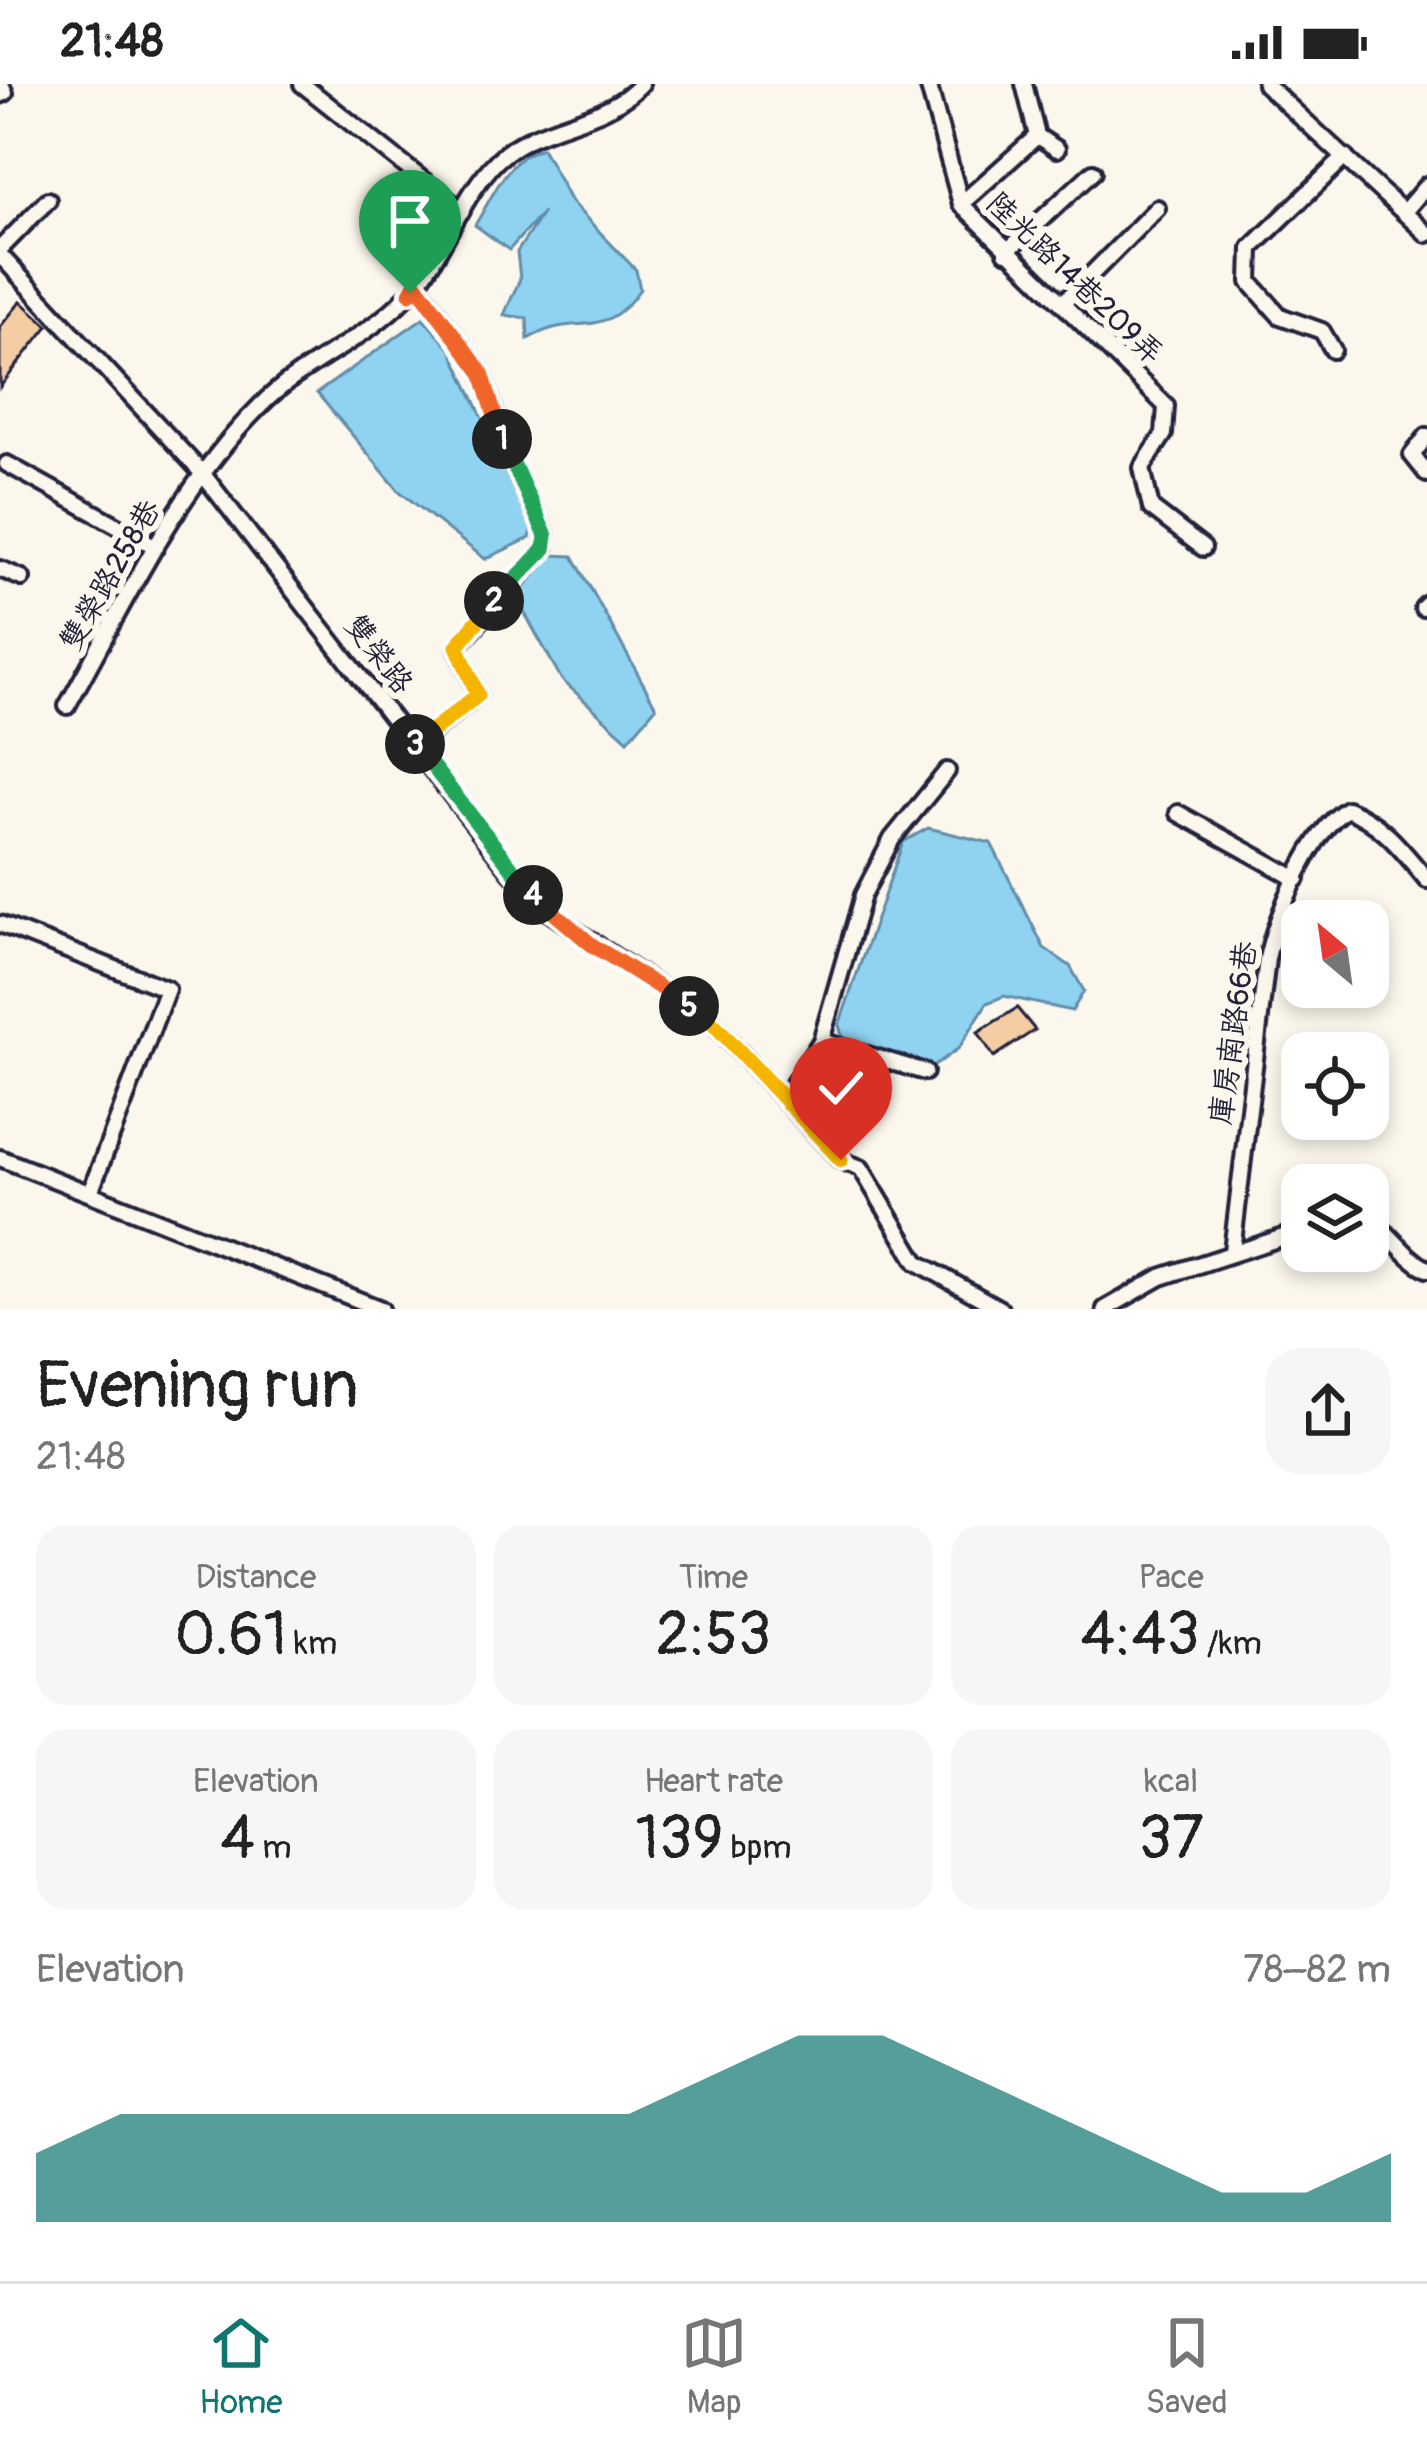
<!DOCTYPE html>
<html lang="en">
<head>
<meta charset="utf-8">
<style>
  :root { --surface:#fff; --page:#f6f6f6; --text:#222; --muted:#767676; --line:#e0e0e0; --accent:#0f766e }
  body { margin:0; font-family:Pangolin,"LXGW WenKai TC",sans-serif; background:var(--page); color:var(--text); height:100vh; display:flex; flex-direction:column; font-size:45px; white-space:nowrap }
  * { box-sizing:border-box; margin:0 }
  p { font-size:39px; color:var(--muted) }
  .icon { flex:none; width:66px; height:66px; fill:none; stroke:currentColor; stroke-width:2; stroke-linecap:round; stroke-linejoin:round }
  .map { position:relative; height:1225px; overflow:hidden }
  .drawer { display:flex; flex-direction:column; background:var(--surface); flex:1 }
  .drawer>* { flex:none }
  .needle { width:78px; rotate:331deg }
  .controls { position:absolute; left:1281px; top:816px; display:grid; gap:24px }
  .controls a { display:grid; place-items:center; width:108px; height:108px; border-radius:24px; background:var(--surface); box-shadow:0 6px 18px #0003; font-size:60px }
  .pin { position:absolute; display:grid; place-items:center; width:102px; height:102px; color:#fff; margin:-123px -51px; border-radius:50% 50% 50% 0; rotate:-45deg; box-shadow:0 0 12px #0007 }
  .pin .icon { rotate:45deg }
  .km { position:absolute; width:60px; height:60px; margin:-30px; border-radius:50%; background:#222; color:#fff; font-size:33px; line-height:60px; text-align:center }
  .round { display:grid; place-items:center; flex:none; width:126px; height:126px; border-radius:36px; background:var(--page) }
  .overview { display:flex; align-items:center; justify-content:space-between; height:204px; padding:0 36px }
  h1 { font-size:66px; font-weight:600; line-height:90px }
  .figures { display:grid; grid-template-columns:repeat(3,1fr); gap:18px; height:204px; padding:12px 36px }
  .figures div { display:grid; align-content:center; border-radius:30px; background:var(--page); text-align:center }
  .figures b { font-size:60px; font-weight:600 }
  .figures small { font-size:33px; font-weight:400 }
  .figures p { font-size:33px }
  .chart { height:336px; padding:24px 36px }
  .chart p { display:flex; justify-content:space-between }
  .chart svg { width:100%; height:216px; margin-top:12px; fill:var(--accent); opacity:.7 }
  .status { display:flex; justify-content:space-between; align-items:center; height:84px; padding:0 60px; background:var(--surface); direction:ltr }
  .status svg { height:33px; fill:currentColor }
  .menu { display:flex; justify-content:space-around; align-items:center; height:168px; border-top:3px solid var(--line); background:var(--surface); font-size:33px; color:var(--muted) }
  .menu a { display:grid; justify-items:center; gap:6px }
  .menu .selected { color:var(--accent) }
  .map>svg:first-child { display:block }
</style>
</head>
<body>
<div class="status"><b>21:48</b><svg viewBox="0 0 49 12"><path d="M0 12V9h3v3zM5 12V6h3v6zM10 12V3h3v9zM15 12V0h3v12zM26 1h20v11H26zM47 4h2v5h-2z"/></svg></div>
<div class="map">
<svg width="1427" height="1225" viewBox="0 0 1427 1225">
  <rect width="100%" height="100%" fill="#fbf7ec"/>
  <filter id="ink" filterUnits="userSpaceOnUse"><feTurbulence type="fractalNoise" baseFrequency=".00833" numOctaves="2"/><feDisplacementMap in="SourceGraphic" scale="24" xChannelSelector="R" yChannelSelector="G"/><feConvolveMatrix kernelMatrix="1 2 1 2 8 2 1 2 1" color-interpolation-filters="sRGB"/></filter>
  <g filter="url(#ink)">
    <g fill="#8fd3f1" stroke="#638ca8" stroke-width="3">
      <path d="M542 64 571 118 636 186 640 205C602 261 577 225 528 255L527 234 504 231 520 195 517 168 543 128 509 166 475 141C492 114 508 71 542 64Z"/>
      <path d="M423 234 451 266 533 441 530 454 485 475 399 407 317 309Z"/>
      <path d="M550 471 573 472 656 623 628 656 562 596 514 510Z"/>
      <path d="M928 744 991 759 1044 864 1070 882 1084 907 1072 927 1004 912 987 919 959 964 934 982 843 955 839 941 903 758Z"/>
    </g>
    <g fill="#f5cda4" stroke="#22223b" stroke-width="3">
      <path d="M21 217 48 242 0 303V243Z"/>
      <path d="M1017 924 1035 946 994 973 978 948Z"/>
    </g>
    <g fill="none" stroke-linecap="round" stroke-linejoin="round">
      <g stroke="#22223b" stroke-width="22">
        <g id="minor">
          <path d="M302 0 462 127"/>
          <path d="M928 0 961 120 1166 322 1164 350 1142 384 1151 424 1203 464"/>
          <path d="M1265 0 1427 150"/>
          <path d="M0 11 5 9 1 0"/>
          <path d="M1037 52 1057 65"/>
          <path d="M961 120 1037 52 1024 0"/>
          <path d="M1404 128 1427 101"/>
          <path d="M0 165 48 116"/>
          <path d="M1006 168 1093 88"/>
          <path d="M0 171 202 389 511 788 550 829 713 939 840 1076 861 1084 917 1178 1000 1225"/>
          <path d="M1064 218 1157 124"/>
          <path d="M1333 266 1322 247 1280 232 1250 198 1251 164 1345 73"/>
          <path d="M1427 352 1412 371 1427 390"/>
          <path d="M7 380 156 463"/>
          <path d="M0 485 22 494"/>
          <path d="M1423 524 1427 520"/>
          <path d="M67 622C125 519 176 406 260 322 303 278 363 258 406 213 441 176 457 121 491 83 530 37 600 44 641 0"/>
          <path d="M416 661 478 611 457 563 544 466 546 452 507 368 482 289 416 199"/>
          <path d="M1178 729 1297 795"/>
          <path d="M0 840 167 905 90 1109"/>
          <path d="M821 957 925 988"/>
          <path d="M784 1015 821 957 863 811 892 755 947 687"/>
          <path d="M0 1074 381 1225"/>
          <path d="M1368 1134C1391 1148 1402 1172 1427 1185"/>
          <path d="M1232 1167 1267 875C1275 834 1311 746 1347 725 1382 739 1403 767 1427 796"/>
          <path d="M1105 1225 1161 1193 1302 1147"/>
        </g>
      </g>
      <use href="#minor" stroke="#fbf7ec" stroke-width="14"/>
    </g>
  </g>
  <g fill="none" stroke-linecap="round" stroke-linejoin="round" filter="url(#ink)">
    <g stroke="#fff" stroke-width="24">
      <path id="split-1" d="M410 209 416 200 482 289 502 355"/>
    </g>
    <g stroke="#fff" stroke-width="24">
      <path id="split-2" d="M494 517 544 466 546 452 502 355"/>
    </g>
    <g stroke="#fff" stroke-width="24">
      <path id="split-3" d="M415 660 478 611 457 562 494 517"/>
    </g>
    <g stroke="#fff" stroke-width="24">
      <path id="split-4" d="M415 660 533 811"/>
    </g>
    <g stroke="#fff" stroke-width="24">
      <path id="split-5" d="M533 811 592 861 689 922"/>
    </g>
    <g stroke="#fff" stroke-width="24">
      <path id="split-6" d="M689 922 713 939 841 1076"/>
    </g>
    <use href="#split-1" stroke="#f0652b" stroke-width="15"/>
    <use href="#split-2" stroke="#22a559" stroke-width="15"/>
    <use href="#split-3" stroke="#f5b400" stroke-width="15"/>
    <use href="#split-4" stroke="#22a559" stroke-width="15"/>
    <use href="#split-5" stroke="#f0652b" stroke-width="15"/>
    <use href="#split-6" stroke="#f5b400" stroke-width="15"/>
  </g>
  <g text-anchor="middle" stroke-width="12" stroke-linejoin="round" paint-order="stroke">
    <g font-size="30" fill="#22223b" stroke="#fbf7ec">
      <text transform="translate(1075 194) rotate(44)" y="10">陸光路14巷209弄</text>
      <text transform="translate(110 491) rotate(-60)" y="10">雙榮路258巷</text>
      <text transform="translate(379 570) rotate(52)" y="10">雙榮路</text>
      <text transform="translate(1233 949) rotate(-82)" y="10">庫房南路66巷</text>
    </g>
  </g>
</svg>
<div class="controls">
<a><svg class="needle" viewBox="-14 -14 28 28"><path d="M0-13l5 13h-10z" fill="#e53935"/><path d="M0 13l5-13h-10z" fill="#767676"/></svg></a>
<a><svg class="icon" aria-label="locate" viewBox="0 0 24 24"><circle cx="12" cy="12" r="6"/><path d="M12 2v4M12 18v4M2 12h4M18 12h4"/></svg></a>
<a><svg class="icon" aria-label="layers" viewBox="0 0 24 24"><path d="M12 4l9 5-9 5-9-5zM3 14l9 5 9-5"/></svg></a>
</div>
<div class="pin" style="left:410px;top:209px;background:#1e9e55"><svg class="icon" aria-label="arrive" viewBox="0 0 24 24"><path d="M6 21V4h12l-3 4 3 4H6"/></svg></div>
<div class="pin" style="left:841px;top:1076px;background:#d93025"><svg class="icon" aria-label="check" viewBox="0 0 24 24"><path d="M5 12l5 5 9-10"/></svg></div>
<b class="km" style="left:502px;top:355px">1</b>
<b class="km" style="left:494px;top:517px">2</b>
<b class="km" style="left:415px;top:660px">3</b>
<b class="km" style="left:533px;top:811px">4</b>
<b class="km" style="left:689px;top:922px">5</b>
</div>
<section class="drawer">
<div class="overview"><div><h1>Evening run</h1><p>21:48</p></div><a class="round"><svg class="icon" aria-label="share" viewBox="0 0 24 24"><path d="M12 15V3M7 8l5-5 5 5M5 13v7h14v-7"/></svg></a></div>
<div class="figures">
<div><p>Distance</p><b>0.61<small> km</small></b></div>
<div><p>Time</p><b>2:53</b></div>
<div><p>Pace</p><b>4:43<small> /km</small></b></div>
</div>
<div class="figures">
<div><p>Elevation</p><b>4<small> m</small></b></div>
<div><p>Heart rate</p><b>139<small> bpm</small></b></div>
<div><p>kcal</p><b>37</b></div>
</div>
<div class="chart"><p><span>Elevation</span>78–82 m</p>
<svg viewBox="0 0 160 44" preserveAspectRatio="none"><path d="M0 44V30L10 22L20 22L30 22L40 22L50 22L60 22L70 22L80 14L90 6L100 6L110 14L120 22L130 30L140 38L150 38L160 30V44z"/></svg>
</div>
</section>
<nav class="menu">
<a class="selected"><svg class="icon" aria-label="home" viewBox="0 0 24 24"><path d="M3 11l9-7 9 7M6 9v11h12V9"/></svg>Home</a>
<a><svg class="icon" aria-label="map" viewBox="0 0 24 24"><path d="M3 6l6-2 6 2 6-2v14l-6 2-6-2-6 2zM9 4v14M15 6v14"/></svg>Map</a>
<a><svg class="icon" aria-label="saved" viewBox="0 0 24 24"><path d="M7 4h10v16l-5-4-5 4z"/></svg>Saved</a>
</nav>
</body>
</html>
